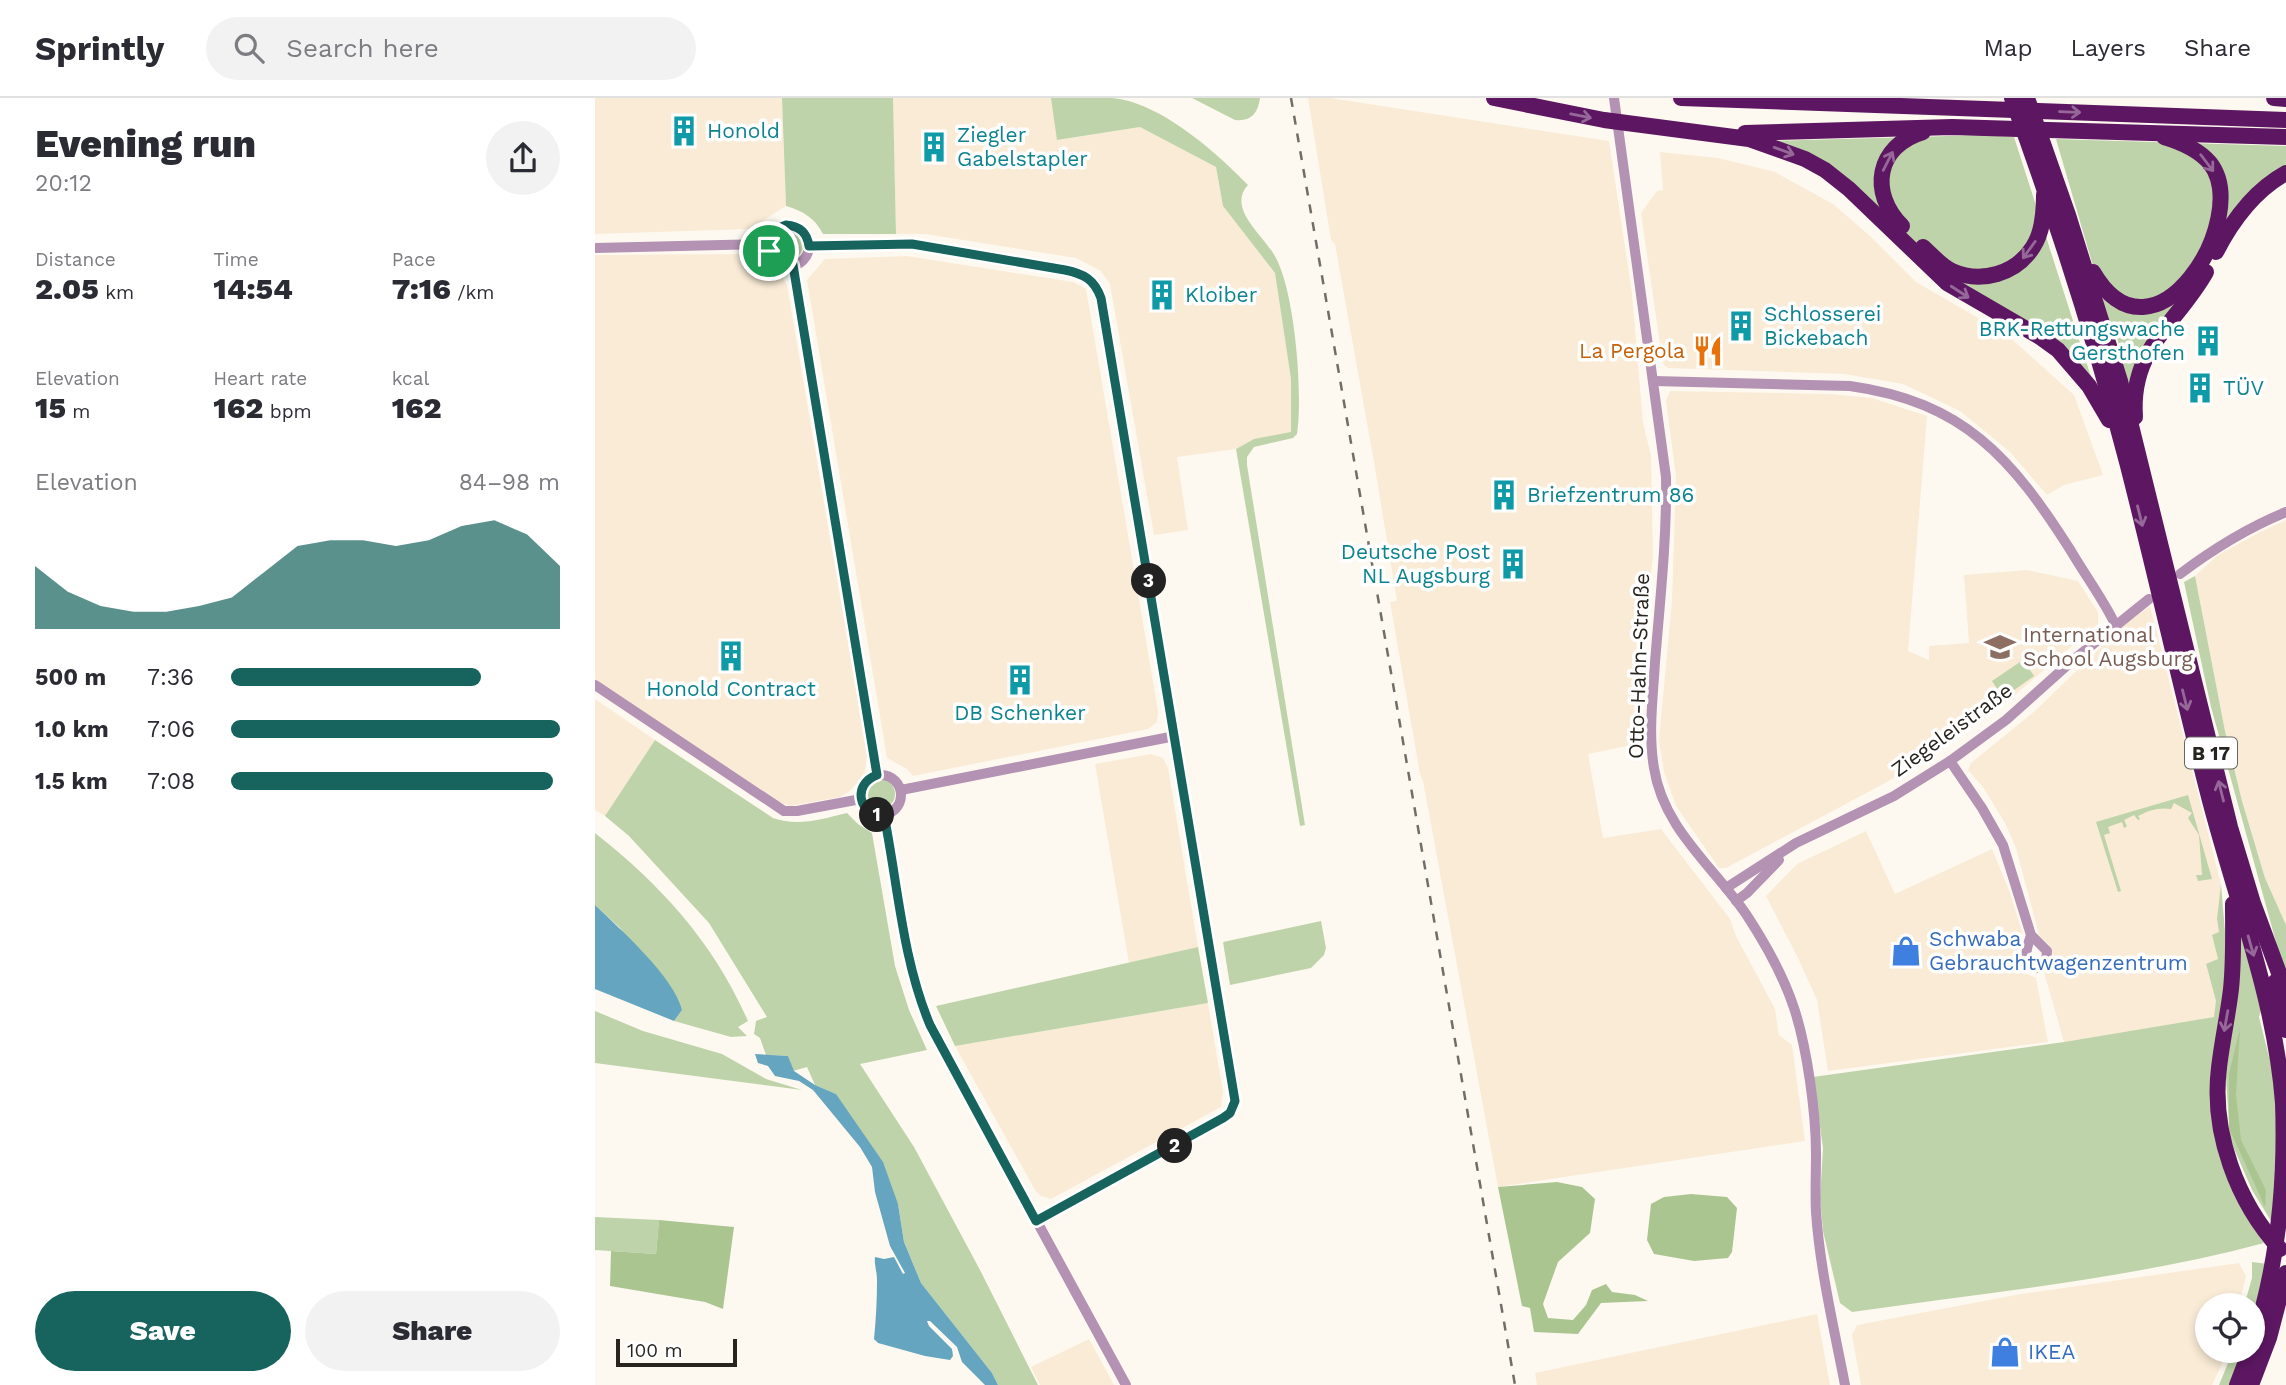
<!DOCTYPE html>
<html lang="en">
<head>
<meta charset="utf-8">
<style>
  :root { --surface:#fff; --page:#f2f2f3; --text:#2b2b33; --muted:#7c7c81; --line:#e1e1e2; --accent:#17635d }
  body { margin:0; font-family:"Work Sans",sans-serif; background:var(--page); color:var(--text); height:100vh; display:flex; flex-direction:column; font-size:26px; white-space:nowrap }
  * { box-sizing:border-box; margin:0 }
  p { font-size:23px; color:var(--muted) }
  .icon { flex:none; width:38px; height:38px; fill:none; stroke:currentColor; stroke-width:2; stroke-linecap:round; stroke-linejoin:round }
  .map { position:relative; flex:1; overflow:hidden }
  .side { display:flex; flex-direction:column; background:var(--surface); width:595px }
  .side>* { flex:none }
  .buttons { position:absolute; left:1600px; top:1195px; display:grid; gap:14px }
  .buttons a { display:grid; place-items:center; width:70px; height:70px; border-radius:50%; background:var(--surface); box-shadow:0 4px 10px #0003; font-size:35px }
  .scale { position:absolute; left:21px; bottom:18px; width:121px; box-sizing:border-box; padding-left:7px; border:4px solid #28251f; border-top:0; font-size:19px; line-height:24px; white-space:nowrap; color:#28251f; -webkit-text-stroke:5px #fff; paint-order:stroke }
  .pin { position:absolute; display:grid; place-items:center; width:60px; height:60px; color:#fff; margin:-30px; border:4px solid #fff; border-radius:50%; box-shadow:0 2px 7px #0007 }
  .km { position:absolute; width:35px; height:35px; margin:-18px; border-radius:50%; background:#222; color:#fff; font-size:19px; line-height:35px; text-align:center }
  .round { display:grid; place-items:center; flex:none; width:74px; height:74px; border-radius:37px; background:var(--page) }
  .summary { display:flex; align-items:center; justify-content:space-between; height:119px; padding:0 35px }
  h1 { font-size:38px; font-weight:800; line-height:52px }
  .stats { display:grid; grid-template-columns:repeat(3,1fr); gap:10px; height:119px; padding:7px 35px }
  .stats div { display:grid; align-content:center }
  .stats b { font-size:30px; font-weight:800 }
  .stats small { font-size:19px; font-weight:400 }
  .stats p { font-size:19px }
  .chart { height:196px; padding:14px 35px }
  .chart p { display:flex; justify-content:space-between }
  .chart svg { width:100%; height:126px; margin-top:7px; fill:var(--accent); opacity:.7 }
  .button { display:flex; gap:14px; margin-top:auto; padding:14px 35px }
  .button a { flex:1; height:80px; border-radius:42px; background:var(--accent); color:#fff; font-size:28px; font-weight:800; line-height:80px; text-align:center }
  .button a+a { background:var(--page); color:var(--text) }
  ul { padding:0 35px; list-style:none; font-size:23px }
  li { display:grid; grid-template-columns:112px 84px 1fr; align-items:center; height:52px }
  li i { height:18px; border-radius:9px; background:var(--accent) }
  header { display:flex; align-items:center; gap:42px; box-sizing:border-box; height:98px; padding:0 35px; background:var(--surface); border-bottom:2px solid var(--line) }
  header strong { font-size:33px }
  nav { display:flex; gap:38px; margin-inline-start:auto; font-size:24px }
  .search { width:490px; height:63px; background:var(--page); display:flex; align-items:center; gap:18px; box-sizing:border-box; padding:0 24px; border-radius:38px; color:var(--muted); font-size:26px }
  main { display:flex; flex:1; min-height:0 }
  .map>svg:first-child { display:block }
</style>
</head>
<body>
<header>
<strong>Sprintly</strong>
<div class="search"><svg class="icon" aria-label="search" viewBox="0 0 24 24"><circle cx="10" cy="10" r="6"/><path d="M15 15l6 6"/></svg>Search here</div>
<nav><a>Map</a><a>Layers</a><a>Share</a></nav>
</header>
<main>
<section class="side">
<div class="summary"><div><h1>Evening run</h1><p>20:12</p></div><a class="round"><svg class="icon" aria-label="share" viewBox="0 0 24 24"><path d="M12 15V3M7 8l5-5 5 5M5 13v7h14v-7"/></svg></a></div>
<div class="stats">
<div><p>Distance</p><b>2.05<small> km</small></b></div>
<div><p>Time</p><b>14:54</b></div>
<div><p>Pace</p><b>7:16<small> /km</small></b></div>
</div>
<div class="stats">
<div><p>Elevation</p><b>15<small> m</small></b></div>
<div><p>Heart rate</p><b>162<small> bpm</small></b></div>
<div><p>kcal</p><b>162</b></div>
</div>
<div class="chart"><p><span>Elevation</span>84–98 m</p>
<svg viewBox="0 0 160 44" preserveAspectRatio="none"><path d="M0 44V22L10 31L20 36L30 38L40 38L50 36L60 33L70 24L80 15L90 13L100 13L110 15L120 13L130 8L140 6L150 11L160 22V44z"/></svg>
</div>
<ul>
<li><b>500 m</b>7:36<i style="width:76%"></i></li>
<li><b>1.0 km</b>7:06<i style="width:100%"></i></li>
<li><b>1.5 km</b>7:08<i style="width:98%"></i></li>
</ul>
<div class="button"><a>Save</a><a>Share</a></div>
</section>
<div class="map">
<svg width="1691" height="1287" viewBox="0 0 1691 1287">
  <rect width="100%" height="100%" fill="#fef9f0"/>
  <g fill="#f9ebd6">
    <path d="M0 0H187L191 108 155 131 0 136Z"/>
    <path d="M298 0H456L463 42 545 29 621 69 628 108 680 175 696 281V335L659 341 641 351 582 359 593 432 559 437 515 186 506 173 481 160 330 136H301Z"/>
    <path d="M713 0H735L1014 43 1037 195 1048 325 1056 358 1058 458 1045 588 1042 646 993 656 1008 740 1066 731 1135 821 1141 838 1180 911 1184 937 1197 947 1210 1043 903 1089 828 683 825 676 795 504 802 503 779 364 740 146 736 142Z"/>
    <path d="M1065 54 1123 60 1180 74 1238 106 1275 138 1321 184 1411 236 1479 297 1508 377 1469 387 1452 397 1415 354 1365 313 1308 286 1249 276 1073 270 1069 267 1067 260 1046 115 1062 93 1068 92Z"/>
    <path d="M156 156 166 159 180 169 192 187 272 656 270 674 255 693 245 699 195 708 179 702 0 581V157Z"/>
    <path d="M312 158 478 184 491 191 563 613 562 624 553 631 318 678 312 671 292 660 212 182 230 161Z"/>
    <path d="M1075 293 1235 296 1277 300 1332 318 1313 553 1334 562V548L1374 545 1369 477 1432 472 1483 483 1503 514V526L1408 607 1331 663 1131 770H1124L1081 708 1069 674 1064 642 1077 502 1081 378 1071 303Z"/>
    <path d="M1691 422V827L1670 780 1647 703 1630 633 1600 478 1623 457 1663 435Z"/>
    <path d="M1555 508 1626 786 1622 821 1624 835 1617 837 1623 861 1611 867 1621 903 1620 919 1469 944 1449 874 1457 864 1455 848 1444 837 1421 750 1410 725 1388 689 1373 672 1376 665 1441 612 1529 527Z"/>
    <path d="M0 601 60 642 10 718 0 712Z"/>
    <path d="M556 656 568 660 573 670 603 849 534 865 500 666Z"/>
    <path d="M1271 733 1300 796 1397 751 1414 792 1427 833 1422 850 1423 867 1430 875 1441 880 1453 944 1233 973 1222 902 1203 860 1171 798 1202 766Z"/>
    <path d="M613 905 628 994 626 1009 456 1101 446 1098 440 1092 360 948Z"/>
    <path d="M1644 1165 1651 1178 1644 1207 1612 1208V1253H1633L1617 1287H1266L1257 1237 1262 1227 1426 1196Z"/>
    <path d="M1222 1216 1235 1287H942L940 1275Z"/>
    <path d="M494 1241 519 1287H445L436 1269Z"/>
  </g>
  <g fill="#bed3a9">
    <path d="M187 0H298L301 136H228C220 120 208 113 191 108Z"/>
    <path d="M456 0C476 0 497 0 517 0 565 4 621 54 653 87 631 111 670 138 681 160 700 196 708 295 702 336L698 340 659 349 652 359V367L710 727 705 728 641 351 659 341 696 334V281L680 175 628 108 621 69 545 29 462 42Z"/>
    <path d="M597 0H665C663 15 656 24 640 22Z"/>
    <path d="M1389 37 1419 39 1497 282 1357 183 1285 117 1174 43Z"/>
    <path d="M1461 41 1691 48V71L1633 123 1536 300C1533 291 1529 281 1528 272 1526 255 1524 239 1514 223Z"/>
    <circle cx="194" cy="147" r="14"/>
    <path d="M1600 478 1630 633 1647 703 1670 780 1691 827V880L1616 609 1589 484Z"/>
    <path d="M1428 562 1439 578 1408 600 1397 583Z"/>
    <path d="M60 642 178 720C203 729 227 721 252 715L263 726 277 735 300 868 314 912 332 952 265 966 319 1049 385 1172 443 1287H403L397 1275 326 1185 309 1144 303 1106 241 996 220 987 212 969 198 973 193 958 171 957 165 940 159 936 161 923 172 919 114 825 34 738 10 718Z"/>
    <circle cx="285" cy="696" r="15"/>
    <path d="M1593 697 1617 781 1603 783 1601 777H1607L1604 737 1593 720 1597 715 1579 705 1576 711C1564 709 1554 712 1543 718L1545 721 1543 722 1539 717 1529 722 1532 728 1529 730 1527 724 1513 729 1515 735 1509 737 1526 793 1523 794 1501 724Z"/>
    <path d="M0 735C66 787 119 845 153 923L143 929 152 938 136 939 79 923 87 912 25 830 0 807Z"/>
    <path d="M1626 786 1632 858 1619 976 1657 1128 1669 1145C1535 1181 1394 1194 1257 1214L1245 1205 1228 1133 1225 1100 1228 1050 1218 979 1469 944 1619 919 1621 903 1611 866 1623 861 1617 837 1624 834 1622 821Z"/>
    <path d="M726 823 731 850 729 857 716 870 635 887 628 844Z"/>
    <path d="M1645 831 1667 909 1664 919 1674 959 1678 962 1685 1022 1681 1131 1657 1092 1635 1041 1631 980 1643 876Z"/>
    <path d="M603 849 613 905 360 948 341 908Z"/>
    <path d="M0 913 48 933 127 956 171 981 207 992 0 965Z"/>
    <path d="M0 1119 64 1122 61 1156 0 1152Z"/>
    <path d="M1657 1164 1673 1166 1657 1228V1208H1649L1657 1180Z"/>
    <path d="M1638 1253H1650L1637 1287H1624Z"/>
  </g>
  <g fill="#abc591">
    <path d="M1645 930 1641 997 1646 1042 1671 1092 1670 1109 1634 1030V976Z"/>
    <path d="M962 1084 987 1089 1000 1101 995 1135 963 1164 948 1206 953 1220 978 1222 991 1207 997 1192 1011 1186 1017 1194 1040 1197 1053 1203 1006 1205 983 1236 939 1234 935 1210 927 1208 903 1089Z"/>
    <path d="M1096 1096 1132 1099 1142 1110 1137 1154 1133 1160 1099 1163 1059 1156 1052 1142 1056 1106 1069 1099Z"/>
    <path d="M64 1122 139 1129 128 1211 110 1204 15 1188 16 1153 61 1156Z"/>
  </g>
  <g fill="#65a5c0">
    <path d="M0 807C25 831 79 879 87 912L79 923 0 891Z"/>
    <path d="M160 956 193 958 199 973 220 987 241 996 288 1064 303 1106 309 1144 326 1185 397 1275 403 1287H390L367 1264 362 1249 335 1223H332L334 1228 357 1251 358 1258 355 1262 330 1258 283 1245 279 1241C281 1221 282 1202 282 1182 282 1173 279 1167 280 1159L289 1161 299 1159 308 1176 310 1175 295 1148 280 1094 277 1069 265 1049 218 992 204 983 180 978 173 968 163 965Z"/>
  </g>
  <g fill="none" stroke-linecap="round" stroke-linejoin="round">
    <g stroke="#b392b4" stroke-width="10">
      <path d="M1019 0 1071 379C1072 441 1065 502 1060 564 1058 599 1053 635 1059 670 1068 730 1118 768 1151 816 1170 845 1188 876 1199 910 1212 949 1221 1015 1221 1056 1221 1076 1220 1095 1221 1114 1225 1172 1239 1230 1250 1287"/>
      <circle cx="194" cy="148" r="20"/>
      <path d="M214 148 317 146 470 171C496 178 503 185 509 211L640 1003 635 1015 628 1020 441 1123"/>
      <path d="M0 150 173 146"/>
      <path d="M198 167 282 677"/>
      <path d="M1059 283 1255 288C1369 304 1417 360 1476 453 1490 477 1508 501 1520 526"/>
      <path d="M1585 476C1618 451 1652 430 1691 414"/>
      <path d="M0 587 189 713H202L266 701"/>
      <path d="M1355 663 1387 710 1408 747 1436 837 1452 853 1451 864 1444 870 1437 869C1428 859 1432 849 1436 837"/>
      <circle cx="286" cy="697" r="20"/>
      <path d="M306 692 580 638"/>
      <path d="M289 717C302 787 307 861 335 927L531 1287"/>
      <path d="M1131 790 1201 745 1299 698 1355 663 1411 622 1477 563 1554 501"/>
      <path d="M1141 803 1152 795 1184 762"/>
    </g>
    <g stroke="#5d1762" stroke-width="16">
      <path d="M899 0 1009 22 1154 41 1210 61 1230 72 1254 91 1352 185 1445 239 1463 252 1494 288 1514 322"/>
      <path d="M1086 0 1691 22"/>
      <path d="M1417 0C1461 120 1500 241 1532 364 1560 473 1584 582 1612 691 1638 795 1680 898 1688 1005 1691 1088 1683 1168 1657 1247"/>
      <path d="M1432 0 1473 117 1525 283 1635 729 1658 805 1691 894"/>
      <path d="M1679 0 1691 1"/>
      <path d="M1150 35 1357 29 1691 39"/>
      <path d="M1307 128C1274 95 1281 48 1328 34"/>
      <path d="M1328 149C1337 157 1346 168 1357 173 1386 186 1421 176 1438 149 1448 134 1449 114 1449 97"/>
      <path d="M1621 154C1637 123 1660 92 1691 75"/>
      <path d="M1498 174C1559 279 1658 120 1615 65 1603 51 1586 44 1569 39"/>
      <path d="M1540 319C1535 250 1581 227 1611 174"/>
      <path d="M1638 806C1638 834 1639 862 1636 891 1633 917 1627 943 1624 970 1616 1034 1642 1104 1685 1151"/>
      <path d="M1680 884 1691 932"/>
      <path d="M1642 1287 1655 1253"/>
      <path d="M1656 1287 1674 1240 1691 1175"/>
    </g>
    <path stroke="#716e67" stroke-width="2.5" stroke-dasharray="9 9" stroke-linecap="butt" d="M696 0 920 1287"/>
  </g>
  <defs><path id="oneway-shaft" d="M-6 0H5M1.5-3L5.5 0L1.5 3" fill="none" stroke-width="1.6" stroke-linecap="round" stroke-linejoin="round" transform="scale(1.75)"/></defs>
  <g stroke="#966899">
    <use href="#oneway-shaft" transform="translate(1475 14) rotate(2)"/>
    <use href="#oneway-shaft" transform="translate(986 18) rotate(11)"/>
    <use href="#oneway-shaft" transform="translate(1189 53) rotate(20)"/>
    <use href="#oneway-shaft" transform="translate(1293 63) rotate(-63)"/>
    <use href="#oneway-shaft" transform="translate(1612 65) rotate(53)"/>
    <use href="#oneway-shaft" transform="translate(1434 152) rotate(126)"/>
    <use href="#oneway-shaft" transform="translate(1365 194) rotate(33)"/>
    <use href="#oneway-shaft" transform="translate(1545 418) rotate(76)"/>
    <use href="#oneway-shaft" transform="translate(1590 602) rotate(76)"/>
    <use href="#oneway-shaft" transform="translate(1626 693) rotate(-104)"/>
    <use href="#oneway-shaft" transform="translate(1656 848) rotate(74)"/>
    <use href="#oneway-shaft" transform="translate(1631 923) rotate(100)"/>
  </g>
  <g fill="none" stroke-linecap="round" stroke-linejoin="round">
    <g stroke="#fff" stroke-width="14">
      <path id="route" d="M191 127C205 128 212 135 214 148L317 146 470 172C489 176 499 181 506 200L640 1003 635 1015 628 1020 441 1123 335 927C307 860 303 787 289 717 263 718 257 686 282 677L198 167 182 164C169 150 173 133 191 127Z"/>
    </g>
    <use href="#route" stroke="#17635d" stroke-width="9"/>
  </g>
  <defs>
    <g id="building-bare" transform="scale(2.415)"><path d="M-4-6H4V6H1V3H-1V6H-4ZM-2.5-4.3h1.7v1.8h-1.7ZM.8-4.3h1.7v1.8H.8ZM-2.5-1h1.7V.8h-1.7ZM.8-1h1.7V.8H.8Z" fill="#0f9aa8" stroke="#fff" stroke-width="2.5" paint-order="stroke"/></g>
    <g id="restaurant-bare" transform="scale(2.415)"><path d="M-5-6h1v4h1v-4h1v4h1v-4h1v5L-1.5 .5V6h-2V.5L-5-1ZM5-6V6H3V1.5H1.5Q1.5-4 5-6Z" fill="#e8710a" stroke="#fff" stroke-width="2.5" paint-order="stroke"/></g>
    <g id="school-bare" transform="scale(2.415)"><path d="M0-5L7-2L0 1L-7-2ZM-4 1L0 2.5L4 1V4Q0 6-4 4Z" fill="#8d6e63" stroke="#fff" stroke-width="2.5" paint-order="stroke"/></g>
    <g id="shop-bare" transform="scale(2.415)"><path d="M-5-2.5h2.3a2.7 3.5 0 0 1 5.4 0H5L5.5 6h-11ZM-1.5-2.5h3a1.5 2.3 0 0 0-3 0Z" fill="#3f7fe0" stroke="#fff" stroke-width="2.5" paint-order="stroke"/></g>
  </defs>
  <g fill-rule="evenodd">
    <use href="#building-bare" x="89" y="33"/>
    <use href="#building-bare" x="339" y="49"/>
    <use href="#building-bare" x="567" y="197"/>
    <use href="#building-bare" x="1146" y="228"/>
    <use href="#building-bare" x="1613" y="243"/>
    <use href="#restaurant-bare" x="1113" y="253"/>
    <use href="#building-bare" x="1605" y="290"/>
    <use href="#building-bare" x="909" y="397"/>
    <use href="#building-bare" x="918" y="466"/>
    <use href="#school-bare" x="1405" y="549"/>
    <use href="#building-bare" x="136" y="558"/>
    <use href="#building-bare" x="425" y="582"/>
    <use href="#shop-bare" x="1311" y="853"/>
    <use href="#shop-bare" x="1410" y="1254"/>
  </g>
  <g text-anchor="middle" stroke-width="7" stroke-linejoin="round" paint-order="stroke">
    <rect fill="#fff" stroke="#686662" stroke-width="2" x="1590" y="639.5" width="52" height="31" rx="5"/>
    <g font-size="19" font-weight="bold" fill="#28251f">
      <text x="1616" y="662">B 17</text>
    </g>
    <g font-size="21" fill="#0d838f" stroke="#fff" text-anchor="start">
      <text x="112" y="40">Honold</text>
      <text x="362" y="44">Ziegler<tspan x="362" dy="24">Gabelstapler</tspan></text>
      <text x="590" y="204">Kloiber</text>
      <text x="1169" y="223">Schlosserei<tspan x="1169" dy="24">Bickebach</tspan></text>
      <text x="1590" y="238" text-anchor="end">BRK-Rettungswache<tspan x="1590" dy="24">Gersthofen</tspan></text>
      <text x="1628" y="297">TÜV</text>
      <text x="932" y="404">Briefzentrum 86</text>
      <text x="895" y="461" text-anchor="end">Deutsche Post<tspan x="895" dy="24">NL Augsburg</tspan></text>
      <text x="136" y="598" text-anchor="middle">Honold Contract</text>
      <text x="425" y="622" text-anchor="middle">DB Schenker</text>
    </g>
    <g font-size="21" fill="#c56008" stroke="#fff" text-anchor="end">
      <text x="1090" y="260">La Pergola</text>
    </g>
    <g font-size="21" fill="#785e54" stroke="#fff" text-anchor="start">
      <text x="1428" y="544">International<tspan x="1428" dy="24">School Augsburg</tspan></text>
    </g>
    <g font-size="21" fill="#28251f" stroke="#fff">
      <text transform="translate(1044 568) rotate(-88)" y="7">Otto-Hahn-Straße</text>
      <text transform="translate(1357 632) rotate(-36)" y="7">Ziegeleistraße</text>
    </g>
    <g font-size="21" fill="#366cbe" stroke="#fff" text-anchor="start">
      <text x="1334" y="848">Schwaba<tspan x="1334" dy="24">Gebrauchtwagenzentrum</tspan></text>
      <text x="1433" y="1261">IKEA</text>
    </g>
  </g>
</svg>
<div class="buttons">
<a><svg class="icon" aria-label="locate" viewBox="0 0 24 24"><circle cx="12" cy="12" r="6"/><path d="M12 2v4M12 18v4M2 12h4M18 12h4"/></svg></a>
</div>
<div class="scale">100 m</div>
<div class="pin" style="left:174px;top:153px;background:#1e9e55"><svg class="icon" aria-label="arrive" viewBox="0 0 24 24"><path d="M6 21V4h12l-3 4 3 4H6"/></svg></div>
<b class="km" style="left:282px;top:717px">1</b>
<b class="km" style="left:580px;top:1048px">2</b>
<b class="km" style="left:554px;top:483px">3</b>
</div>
</main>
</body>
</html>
